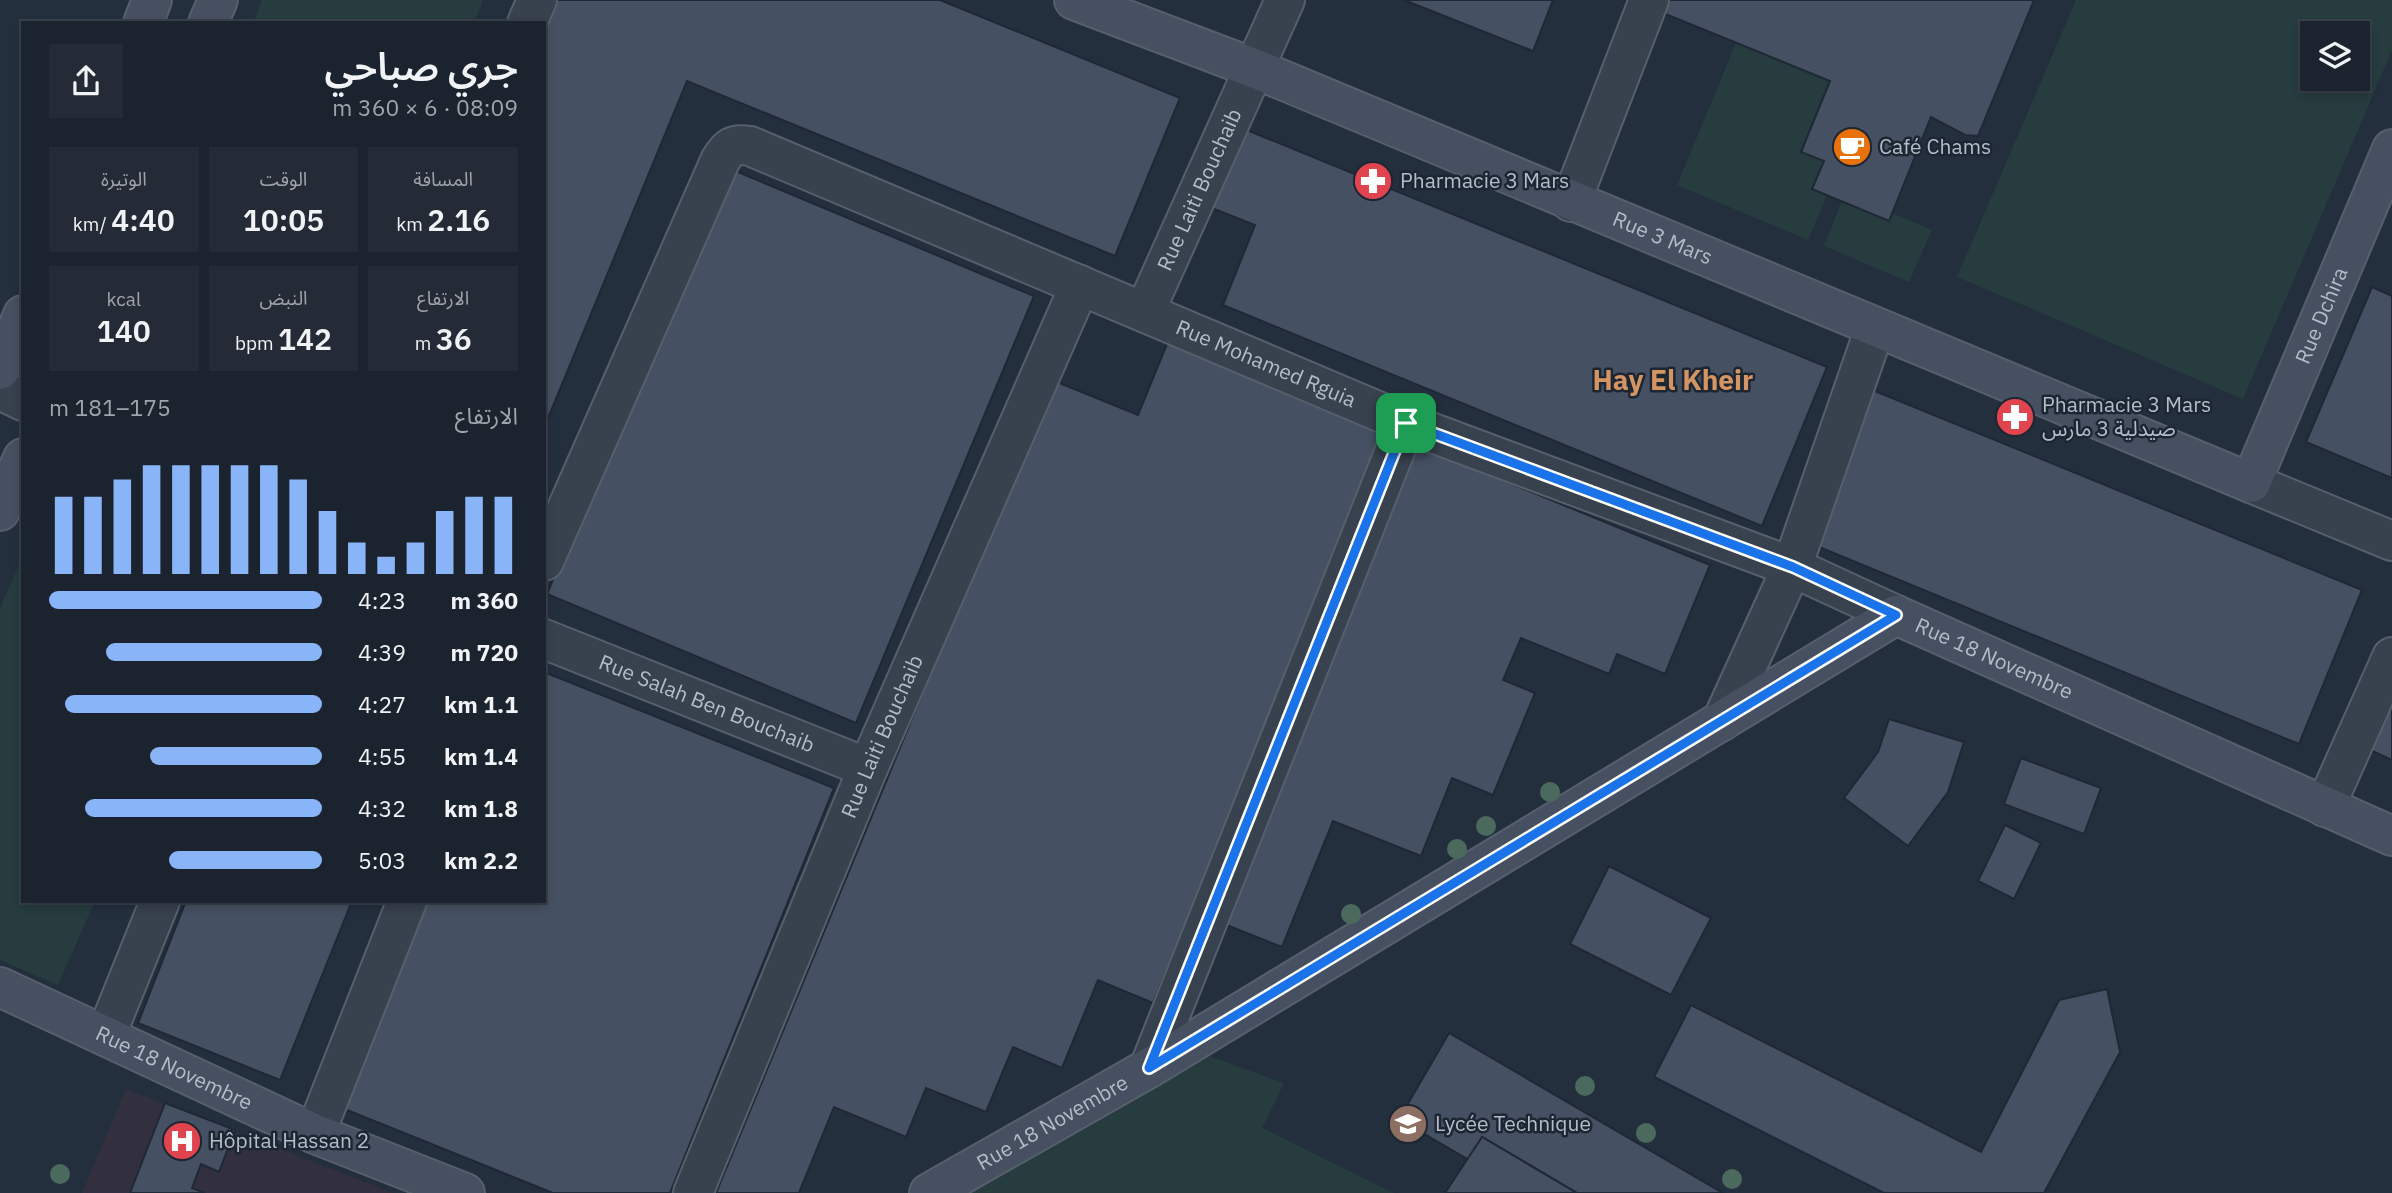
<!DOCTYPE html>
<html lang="ar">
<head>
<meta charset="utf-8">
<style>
  :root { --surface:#1b232e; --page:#242b36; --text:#f1f3f6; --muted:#a0a4aa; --line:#39404a; --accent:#8ab4f8 }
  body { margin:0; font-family:"IBM Plex Sans","Noto Sans Arabic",sans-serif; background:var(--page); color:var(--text); direction:rtl; height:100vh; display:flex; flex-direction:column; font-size:26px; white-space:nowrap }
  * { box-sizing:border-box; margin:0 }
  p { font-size:23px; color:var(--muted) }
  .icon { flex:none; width:38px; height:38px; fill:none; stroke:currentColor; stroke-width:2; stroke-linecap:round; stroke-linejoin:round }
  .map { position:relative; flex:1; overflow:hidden; direction:ltr }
  .drawer { position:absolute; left:21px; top:21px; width:525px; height:882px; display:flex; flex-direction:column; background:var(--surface); border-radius:0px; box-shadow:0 4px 10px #0003,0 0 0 2px var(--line); direction:rtl }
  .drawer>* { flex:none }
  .fabs { position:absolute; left:2300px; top:21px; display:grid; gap:14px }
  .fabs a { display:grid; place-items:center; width:70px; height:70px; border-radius:0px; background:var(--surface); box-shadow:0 4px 10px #0003,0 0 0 2px var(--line); font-size:35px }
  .pin { position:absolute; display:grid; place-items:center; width:60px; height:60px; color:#fff; margin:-30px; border-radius:14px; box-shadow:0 4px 10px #0006 }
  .round { display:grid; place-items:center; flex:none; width:74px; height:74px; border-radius:0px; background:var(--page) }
  .overview { display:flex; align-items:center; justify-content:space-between; height:119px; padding:0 28px }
  h1 { font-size:38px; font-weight:600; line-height:52px }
  .metrics { display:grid; grid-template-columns:repeat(3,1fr); gap:10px; height:119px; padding:7px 28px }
  .metrics div { display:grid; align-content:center; border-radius:0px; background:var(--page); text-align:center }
  .metrics b { font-size:30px; font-weight:600 }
  .metrics small { font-size:19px; font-weight:400 }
  .metrics p { font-size:19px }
  .chart { height:196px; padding:14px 28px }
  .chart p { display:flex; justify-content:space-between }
  .chart svg { width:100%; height:126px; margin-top:7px; stroke:var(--accent); stroke-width:6 }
  ul { padding:0 28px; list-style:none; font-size:23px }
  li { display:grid; grid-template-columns:112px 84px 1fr; align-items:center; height:52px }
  li i { height:18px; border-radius:9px; background:var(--accent) }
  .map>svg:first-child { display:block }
</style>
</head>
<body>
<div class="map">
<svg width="2392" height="1193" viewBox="0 0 2392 1193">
  <rect width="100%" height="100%" fill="#242f3e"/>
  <path fill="#32303f" d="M126 1089 393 1193H82Z"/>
  <g fill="#263c3f" fill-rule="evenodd">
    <path d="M262 0H483L474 23H253Z"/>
    <path d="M2076 0H2392V50L2243 399 1957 277ZM2312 33H2357V79H2312Z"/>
    <path d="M1736 43 1830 81 1801 151 1824 161 1812 189 1827 195 1808 240 1677 185Z"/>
    <path d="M1842 201 1892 213 1932 230 1909 282 1824 246Z"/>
    <path d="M23 556V901H95L58 985 0 960V608Z"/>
    <path d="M1209 1056 1284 1083 1262 1128 1394 1193H969Z"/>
  </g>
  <g fill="#455162" stroke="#1f2835" stroke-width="2">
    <path d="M555 0H940L1180 98 1115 256 687 81 544 428V27Z"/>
    <path d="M1404 0H1553L1533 51Z"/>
    <path d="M1669 0H2034L1978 136 1965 135 1931 117 1889 221 1812 189 1824 161 1801 152 1830 81 1663 13Z"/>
    <path d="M1237 126 1827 367 1762 526 1223 305 1255 225 1204 205Z"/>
    <path d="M726 167 1034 296 856 723 547 594Z"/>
    <path d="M2372 287 2392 296V478L2306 442Z"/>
    <path d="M1169 339 1390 430 1153 1003 1098 980 1062 1068 1013 1047 986 1112 926 1088 906 1137 834 1107 799 1193H716L1052 380 1138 415Z"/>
    <path d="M1865 387 2362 590 2299 744 1802 540Z"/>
    <path d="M1409 442 1710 565 1665 674 1617 654 1609 674 1521 638 1503 680 1535 693 1493 795 1452 778 1421 856 1333 821 1282 947 1214 920Z"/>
    <path d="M544 672 834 788 670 1193H553L342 1108 425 901H544Z"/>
    <path d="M2392 697V760L2368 749Z"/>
    <path d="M1889 719 1964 742 1948 792 1908 846 1844 798 1878 752Z"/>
    <path d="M2021 758 2101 788 2084 834 2004 804Z"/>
    <path d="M2005 825 2041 843 2014 899 1978 881Z"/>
    <path d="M1609 866 1711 918 1671 995 1570 944Z"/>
    <path d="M186 901H352L280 1080 138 1023Z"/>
    <path d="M2107 989 2120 1052 2044 1193H1884L1654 1077 1691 1005 1981 1152 2059 1000Z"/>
    <path d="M1449 1033 1723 1193H1577L1482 1137 1469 1160 1399 1119Z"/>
    <path d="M165 1103 235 1130 219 1172 201 1164 192 1188 205 1193H130Z"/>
    <path d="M1482 1137 1577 1193H1445Z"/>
  </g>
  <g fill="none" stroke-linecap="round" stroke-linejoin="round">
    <g stroke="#565f6c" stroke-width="42">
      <g id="street">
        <path d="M527 23 537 0"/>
        <path d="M1571 202 1649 0"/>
        <path id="s1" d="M1145 311 1285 0"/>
        <path d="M0 390 23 401"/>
        <path d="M2251 483 2392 541"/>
        <path id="s2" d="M544 561 720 161C728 147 733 143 750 146L1406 423 1792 567 1896 615"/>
        <path id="s3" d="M544 639 868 768"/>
        <path d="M1722 721 1792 567 1875 328"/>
        <path d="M2325 807 2392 657"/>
        <path d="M106 1035 160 901"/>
        <path d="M1149 1068 1406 423"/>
        <path d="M315 1134 407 901"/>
        <path id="s4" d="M693 1193 868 768 1080 285"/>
      </g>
    </g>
    <g stroke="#565f6c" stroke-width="42">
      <g id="secondary">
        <path id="s5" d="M1074 0 1256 69 2251 483 2392 149"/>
        <path d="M143 23 152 0"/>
        <path d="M208 23 218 0"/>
        <path d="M0 370 23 315"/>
        <path d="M0 511 23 458"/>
        <path id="s6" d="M0 987 315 1134 465 1193"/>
        <path id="s7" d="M929 1193 1149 1068 1896 615 2392 836"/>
      </g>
    </g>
    <use href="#street" stroke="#38414e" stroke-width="38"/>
    <use href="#secondary" stroke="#465061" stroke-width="38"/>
  </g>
  <g fill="#4b6a5d">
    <circle cx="1550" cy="792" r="10"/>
    <circle cx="1486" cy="826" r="10"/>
    <circle cx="1457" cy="849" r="10"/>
    <circle cx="1351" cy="914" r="10"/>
    <circle cx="1585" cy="1086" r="10"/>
    <circle cx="1646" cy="1133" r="10"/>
    <circle cx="60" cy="1174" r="10"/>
    <circle cx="1732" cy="1179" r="10"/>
  </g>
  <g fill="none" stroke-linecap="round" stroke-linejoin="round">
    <g stroke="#fff" stroke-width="14">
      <path id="route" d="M1406 423 1793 567 1896 615 1149 1068Z"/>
    </g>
    <use href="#route" stroke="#1a73e8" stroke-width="9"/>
  </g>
  <defs>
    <g id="cafe-disc" transform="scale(2.0125)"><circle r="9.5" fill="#e8710a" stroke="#1d2633"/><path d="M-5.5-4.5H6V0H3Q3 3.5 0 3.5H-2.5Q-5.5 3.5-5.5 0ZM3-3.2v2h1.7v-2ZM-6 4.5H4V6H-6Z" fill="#fff"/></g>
    <g id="pharmacy-disc" transform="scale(2.0125)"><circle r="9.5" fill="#e0444e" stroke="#1d2633"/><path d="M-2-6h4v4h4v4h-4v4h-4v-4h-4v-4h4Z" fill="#fff"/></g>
    <g id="school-disc" transform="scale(2.0125)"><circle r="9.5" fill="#8d6e63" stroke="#1d2633"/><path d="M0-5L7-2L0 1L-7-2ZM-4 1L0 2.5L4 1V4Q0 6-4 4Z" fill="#fff"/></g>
    <g id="hospital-disc" transform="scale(2.0125)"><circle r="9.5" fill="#e0444e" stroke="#1d2633"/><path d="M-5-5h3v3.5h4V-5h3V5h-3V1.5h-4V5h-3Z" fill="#fff"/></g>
  </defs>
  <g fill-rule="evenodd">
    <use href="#cafe-disc" x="1852" y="147"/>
    <use href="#pharmacy-disc" x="1373" y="181"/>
    <use href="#pharmacy-disc" x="2015" y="417"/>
    <use href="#school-disc" x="1408" y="1124"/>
    <use href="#hospital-disc" x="182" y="1141"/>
  </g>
  <g text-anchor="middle" stroke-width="5" stroke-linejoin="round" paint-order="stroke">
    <g font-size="21" fill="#b4bcc9" stroke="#1d2633" text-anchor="start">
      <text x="1879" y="154">Café Chams</text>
      <text x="1400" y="188">Pharmacie 3 Mars</text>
      <text x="2042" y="412">Pharmacie 3 Mars<tspan x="2042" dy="24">صيدلية 3 مارس</tspan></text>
      <text x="1435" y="1131">Lycée Technique</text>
      <text x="209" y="1148">Hôpital Hassan 2</text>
    </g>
    <g font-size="21" fill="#b4bcc9" stroke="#1d2633">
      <text dy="7" stroke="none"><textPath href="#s1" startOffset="133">Rue Laiti Bouchaib</textPath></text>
      <text dy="7" stroke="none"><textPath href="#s5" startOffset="635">Rue 3 Mars</textPath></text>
      <text dy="7" stroke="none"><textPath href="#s5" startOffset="1454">Rue Dchira</textPath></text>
      <text dy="7" stroke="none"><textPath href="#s2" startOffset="1034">Rue Mohamed Rguia</textPath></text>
      <text dy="7" stroke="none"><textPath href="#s7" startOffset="1234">Rue 18 Novembre</textPath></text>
      <text dy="7" stroke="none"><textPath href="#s3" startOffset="175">Rue Salah Ben Bouchaib</textPath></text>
      <text dy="7" stroke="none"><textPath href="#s4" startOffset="494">Rue Laiti Bouchaib</textPath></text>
      <text dy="7" stroke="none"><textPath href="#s6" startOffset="192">Rue 18 Novembre</textPath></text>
      <text dy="7" stroke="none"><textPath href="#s7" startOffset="142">Rue 18 Novembre</textPath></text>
    </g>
    <g font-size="28" font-weight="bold" fill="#d59563" stroke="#1d2633">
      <text x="1673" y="390">Hay El Kheir</text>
    </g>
  </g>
</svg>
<div class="fabs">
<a><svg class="icon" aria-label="layers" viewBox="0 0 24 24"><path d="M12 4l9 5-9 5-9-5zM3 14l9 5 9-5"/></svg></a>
</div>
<div class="pin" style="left:1406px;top:423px;background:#1e9e55"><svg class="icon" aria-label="arrive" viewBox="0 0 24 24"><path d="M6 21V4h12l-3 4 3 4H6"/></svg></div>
<section class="drawer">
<div class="overview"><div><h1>جري صباحي</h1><p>08:09 · 6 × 360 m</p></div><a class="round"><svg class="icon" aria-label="share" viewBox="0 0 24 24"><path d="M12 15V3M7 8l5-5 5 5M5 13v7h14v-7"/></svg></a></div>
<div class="metrics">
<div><p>المسافة</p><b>2.16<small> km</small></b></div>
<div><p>الوقت</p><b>10:05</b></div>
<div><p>الوتيرة</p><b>4:40<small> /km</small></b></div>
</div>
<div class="metrics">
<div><p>الارتفاع</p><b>36<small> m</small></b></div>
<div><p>النبض</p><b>142<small> bpm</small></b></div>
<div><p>kcal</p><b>140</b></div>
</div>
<div class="chart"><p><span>الارتفاع</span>175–181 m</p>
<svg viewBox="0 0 160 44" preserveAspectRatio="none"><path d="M5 44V17M15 44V17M25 44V11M35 44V6M45 44V6M55 44V6M65 44V6M75 44V6M85 44V11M95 44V22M105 44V33M115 44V38M125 44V33M135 44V22M145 44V17M155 44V17"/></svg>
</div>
<ul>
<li><b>360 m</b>4:23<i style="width:100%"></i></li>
<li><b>720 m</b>4:39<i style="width:79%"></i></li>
<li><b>1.1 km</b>4:27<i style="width:94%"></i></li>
<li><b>1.4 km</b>4:55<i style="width:63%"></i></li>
<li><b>1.8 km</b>4:32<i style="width:87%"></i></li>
<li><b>2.2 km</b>5:03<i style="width:56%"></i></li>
</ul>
</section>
</div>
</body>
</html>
